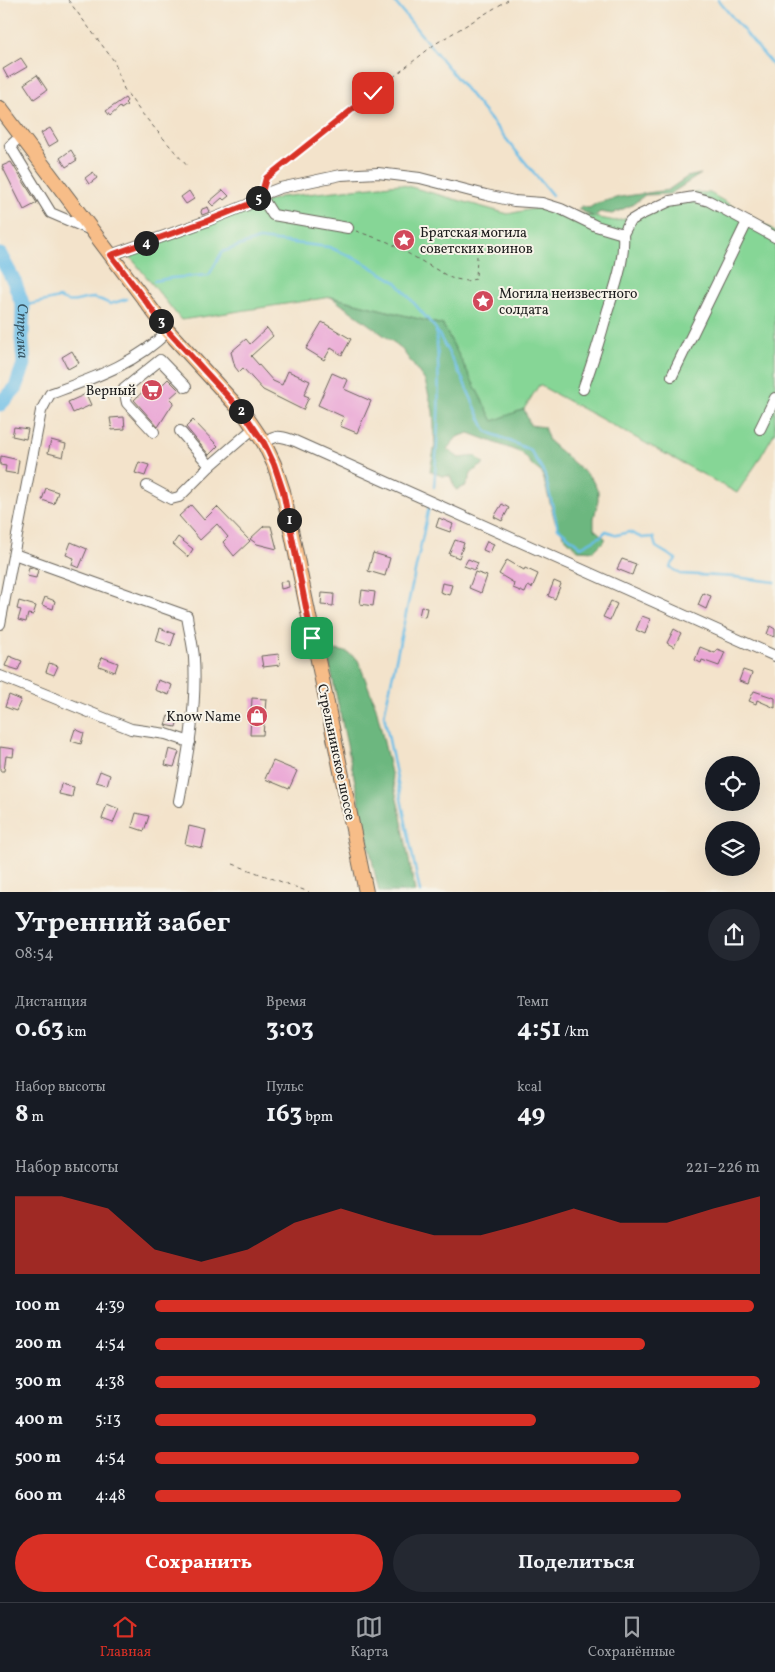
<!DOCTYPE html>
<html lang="ru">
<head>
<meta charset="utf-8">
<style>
  :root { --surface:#171b24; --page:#242831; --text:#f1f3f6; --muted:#9ea1a6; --line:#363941; --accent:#d93025 }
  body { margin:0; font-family:Vollkorn,serif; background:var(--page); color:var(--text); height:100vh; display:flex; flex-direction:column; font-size:19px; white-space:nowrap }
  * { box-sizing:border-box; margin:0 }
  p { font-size:16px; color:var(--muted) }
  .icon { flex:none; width:28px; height:28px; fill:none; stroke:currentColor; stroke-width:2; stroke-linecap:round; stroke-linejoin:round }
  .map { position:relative; height:892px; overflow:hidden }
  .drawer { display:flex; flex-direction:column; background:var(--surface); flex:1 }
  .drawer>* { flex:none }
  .fabs { position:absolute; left:705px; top:756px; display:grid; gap:10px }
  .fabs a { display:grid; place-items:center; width:55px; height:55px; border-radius:50%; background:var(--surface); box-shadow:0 5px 20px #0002; font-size:25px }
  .pin { position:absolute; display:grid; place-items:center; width:42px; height:42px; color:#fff; margin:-21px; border-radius:10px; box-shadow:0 2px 8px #0006 }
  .km { position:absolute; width:25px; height:25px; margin:-12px; border-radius:50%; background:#222; color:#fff; font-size:14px; line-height:25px; text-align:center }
  .round { display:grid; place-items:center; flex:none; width:52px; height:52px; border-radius:26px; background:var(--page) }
  .head { display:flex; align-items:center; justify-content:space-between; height:85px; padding:0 15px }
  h1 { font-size:28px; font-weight:700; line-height:38px }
  .figures { display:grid; grid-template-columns:repeat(3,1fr); gap:8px; height:85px; padding:5px 15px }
  .figures div { display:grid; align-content:center }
  .figures b { font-size:25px; font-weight:700 }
  .figures small { font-size:14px; font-weight:400 }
  .figures p { font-size:14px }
  .chart { height:140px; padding:10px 15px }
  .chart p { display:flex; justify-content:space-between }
  .chart svg { width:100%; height:90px; margin-top:5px; fill:var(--accent); opacity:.7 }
  .action { display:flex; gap:10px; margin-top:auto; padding:10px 15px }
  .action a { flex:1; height:58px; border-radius:30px; background:var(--accent); color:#fff; font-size:20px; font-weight:700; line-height:58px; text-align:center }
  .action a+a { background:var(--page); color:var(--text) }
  ul { padding:0 15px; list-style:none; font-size:16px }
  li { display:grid; grid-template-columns:80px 60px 1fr; align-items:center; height:38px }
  li i { height:12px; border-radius:6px; background:var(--accent) }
  .tab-bar { display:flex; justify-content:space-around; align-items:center; height:70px; border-top:1px solid var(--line); background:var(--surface); font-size:14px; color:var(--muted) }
  .tab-bar a { display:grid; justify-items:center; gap:2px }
  .tab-bar .on { color:var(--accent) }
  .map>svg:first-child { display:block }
</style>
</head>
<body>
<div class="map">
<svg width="775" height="892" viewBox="0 0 775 892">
  <rect width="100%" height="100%" fill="#f7f3e8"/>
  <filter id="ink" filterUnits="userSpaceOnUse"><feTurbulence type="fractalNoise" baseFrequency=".02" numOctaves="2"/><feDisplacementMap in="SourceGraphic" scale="10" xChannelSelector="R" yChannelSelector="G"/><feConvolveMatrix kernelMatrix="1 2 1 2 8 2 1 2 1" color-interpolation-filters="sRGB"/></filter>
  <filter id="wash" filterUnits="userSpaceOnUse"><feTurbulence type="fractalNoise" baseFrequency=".0096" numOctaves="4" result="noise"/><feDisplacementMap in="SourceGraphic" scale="20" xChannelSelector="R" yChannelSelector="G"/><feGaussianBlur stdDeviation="1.12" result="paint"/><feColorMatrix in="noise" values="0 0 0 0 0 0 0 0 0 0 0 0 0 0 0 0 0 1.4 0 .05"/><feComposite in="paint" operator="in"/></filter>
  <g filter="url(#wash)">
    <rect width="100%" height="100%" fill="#f3e3cb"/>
    <path fill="#86d696" stroke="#517959" d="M400 184 508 214 542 207 615 221 629 218 693 192 710 193 775 231V432L757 463 737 493 539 385 524 409 493 422 443 325 331 297 181 320 129 255 240 211 280 197Z"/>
    <g fill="#6cb77f" stroke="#446a4e">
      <path d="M701 174 670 194 645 195 632 205 612 214 600 212 594 217 578 209 582 206 589 208 597 203 620 197 668 190 687 177Z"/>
      <path d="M331 297 443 325 493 421 524 409 530 425 544 427 549 441 591 478 598 491V501L594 518V529L606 539 594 551 578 550 565 538 555 521 542 473 533 466 522 453 469 433 457 437 447 449 459 458 476 456 484 464 472 472 466 486 456 490 450 476H442L430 471 435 445 433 411 425 381 400 347Z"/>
      <path d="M336 650 347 652 358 660 376 707 401 817 415 892H379L329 662 332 653Z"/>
    </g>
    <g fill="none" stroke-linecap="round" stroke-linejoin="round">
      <g stroke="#6bbee7" stroke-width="2.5">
        <path d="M393 0 552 195"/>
        <path d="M718 0 775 68"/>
        <path d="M154 281 171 278 209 275 222 252 259 239 329 247 363 262 396 282 436 329 462 378 486 431 530 450 544 472 558 528 581 547 601 536 606 531 617 535 629 532 642 538 653 537 656 547 676 559 670 567 680 574 735 577 775 582"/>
        <path d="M23 306 59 298C75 306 79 298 94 298 100 299 105 301 110 304L127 299"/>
        <path d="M434 487C438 435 441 383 436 331"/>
        <path d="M420 892 384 715 429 507"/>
      </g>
      <path stroke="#6bbee7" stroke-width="15" id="s1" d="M0 255 14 281 23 306 22 339 24 364 16 387 0 404"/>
    </g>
    <g id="blocks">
      <g fill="#eaa5d5">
        <path d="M21 58 27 67 8 78 3 69Z"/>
        <path d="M37 75 47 90 34 99 24 84Z"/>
        <path d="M125 98 127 101 125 103 127 105 121 109 120 107 110 116 106 111Z"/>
        <path d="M50 128 58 141 48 147 41 133Z"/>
        <path d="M71 150 77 160 66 167 60 158Z"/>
        <path d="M11 162 37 203 24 210 2 166Z"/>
        <path d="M93 172 97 178 89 184 85 178Z"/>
        <path d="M223 190 229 196 224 200 222 198 213 206 209 202Z"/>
        <path d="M189 191 194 199 186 204 181 197Z"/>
        <path d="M208 207 210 212 202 215 201 212 202 209Z"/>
        <path d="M322 322 351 339 342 355 331 348 324 360 306 349Z"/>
        <path d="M267 328 273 336 251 356 273 381 282 385 288 371 310 381 304 395 309 397 303 410 263 390 243 368 239 372 235 367 231 352 246 339 250 344Z"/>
        <path d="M72 351 79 363 68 369 62 357Z"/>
        <path d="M332 373 348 380 344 389 371 401 357 433 340 426 344 417 318 405Z"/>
        <path d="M168 379 179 390 170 398 174 402 158 427 134 400 153 382 159 388Z"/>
        <path d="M86 394 91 405 73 413 68 402Z"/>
        <path d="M124 417 125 429 112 430 110 418Z"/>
        <path d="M193 420 218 446 209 455 186 427Z"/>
        <path d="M14 427 28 429 26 439 12 436Z"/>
        <path d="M51 440 66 444 63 457 48 453Z"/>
        <path d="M1 456 19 460 17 474 5 472 6 466 0 465Z"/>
        <path d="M139 462 149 465 145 476 135 473Z"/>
        <path d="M46 488 58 492 54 504 42 500Z"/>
        <path d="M502 504 509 508 502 521 494 517Z"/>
        <path d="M191 505 204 520 217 507 250 541 234 556 223 542 228 537 217 524 200 540 179 516Z"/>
        <path d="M439 518 453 524 450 532 436 527Z"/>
        <path d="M264 526H271L277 549 257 544 250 539Z"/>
        <path d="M178 537 193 549 188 557 173 544Z"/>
        <path d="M455 540 464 543 459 558 449 554Z"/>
        <path d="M487 541 494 544 490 553 483 550Z"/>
        <path d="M71 542 87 549 79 568 72 565 74 558 66 555Z"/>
        <path d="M373 553 390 558 385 576 368 571Z"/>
        <path d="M468 559 478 563 475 570 464 566Z"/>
        <path d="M622 559 636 564 632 575 617 569Z"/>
        <path d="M507 560 524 570 525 568 538 574 532 588 528 586 525 593 513 588 514 583 499 574Z"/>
        <path d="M29 567 38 570 36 578 27 576Z"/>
        <path d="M475 572 487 576 481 593 469 588Z"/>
        <path d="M288 581 289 587 281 589 280 582Z"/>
        <path d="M554 581 561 584 555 599 548 596Z"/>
        <path d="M442 583 452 585 449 595 440 592Z"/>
        <path d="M362 590 375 592 373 606 360 604Z"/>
        <path d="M322 593 334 594 333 606 321 605Z"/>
        <path d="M703 593 711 596 706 609 698 605Z"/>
        <path d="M45 597 55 601 53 609 42 605Z"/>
        <path d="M19 601 36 606 33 615 28 614 26 622 18 620 21 610 17 609Z"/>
        <path d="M611 601 617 604 610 620 603 617Z"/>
        <path d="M421 607 427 608 425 617 419 616Z"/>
        <path d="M642 616 650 619 645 634 636 630Z"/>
        <path d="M770 626 775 629V637L767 634Z"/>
        <path d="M160 628 175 634 171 646 156 641Z"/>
        <path d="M674 629 681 633 674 647 667 643Z"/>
        <path d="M700 647 715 653 717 649 725 652 719 666 702 660 701 663 695 660Z"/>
        <path d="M279 654 280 665 263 667 261 656Z"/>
        <path d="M9 656 22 661 18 670 5 666Z"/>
        <path d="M102 657 118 663 115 672 99 666Z"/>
        <path d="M49 663 58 666 54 675 46 672Z"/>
        <path d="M743 670 752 673 748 684 739 681Z"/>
        <path d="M158 680 172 685 169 695 155 690Z"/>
        <path d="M754 691 775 698V708L757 700 756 704 749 701Z"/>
        <path d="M9 695 21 700 16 711 5 707Z"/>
        <path d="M252 698 266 699 263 735H250Z"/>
        <path d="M168 716 178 719 176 727 165 725Z"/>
        <path d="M75 729 84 733 81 744 71 741Z"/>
        <path d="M0 747 14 749 13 757 6 756 4 771H0Z"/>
        <path d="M169 749 179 752 174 767 165 765Z"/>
        <path d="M273 761 297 771 289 789 265 779Z"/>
        <path d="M100 771 110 775 107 785 96 782Z"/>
        <path d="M61 784 74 787 72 797 59 794Z"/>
        <path d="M107 804 119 809 113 823 102 819Z"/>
        <path d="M136 813 149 816 144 831 132 827Z"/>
        <path d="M189 826 206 830 202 848 185 844Z"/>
      </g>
    </g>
  </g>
  <g filter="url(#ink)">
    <use href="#blocks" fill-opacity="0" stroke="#676259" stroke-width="1"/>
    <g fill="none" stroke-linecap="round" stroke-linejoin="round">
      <g stroke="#676259" stroke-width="12">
        <g id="minor">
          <path d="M21 136 10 146 51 213 93 231"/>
          <path d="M261 196 273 215 348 228"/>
          <path d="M111 255 207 221 247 205 264 194 280 188 341 175 378 173 420 178 486 195 514 201 542 203 561 209 596 226 623 234 630 221 640 215 670 201 694 197 709 201 775 237"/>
          <path d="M672 376 747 222"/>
          <path d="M583 389C592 364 600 339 607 313 615 287 625 261 623 234"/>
          <path d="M760 429 775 398"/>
          <path d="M180 431 210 466"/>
          <path d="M154 432 127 403 124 389 160 360 186 387"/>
          <path d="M264 443C278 434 280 436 295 441L775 656"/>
          <path d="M147 486 171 499 179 497 210 466 254 428"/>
          <path d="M14 554 187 616C189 630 193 644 194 658 197 707 188 754 179 801"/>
          <path d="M0 624 41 411 50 394C93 378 136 364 168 331"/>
          <path d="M0 676 131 729 166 734 190 742"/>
        </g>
      </g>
      <g stroke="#676259" stroke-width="16">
        <path id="major" d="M0 108 168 331 245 415 254 428 264 443 274 464 283 491 366 892"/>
      </g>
      <g stroke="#676259" stroke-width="1" stroke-dasharray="4 4" stroke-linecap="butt">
        <path d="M68 0 114 61 124 89 140 111 188 167"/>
        <path d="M265 184 266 178 435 44 508 0"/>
        <path d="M356 231 388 242 451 278 466 281 476 279 477 256"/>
        <path d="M233 864 309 892"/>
      </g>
      <use href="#minor" stroke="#fff" stroke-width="10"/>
      <use href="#major" stroke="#f7bd88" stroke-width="14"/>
    </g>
  </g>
  <g fill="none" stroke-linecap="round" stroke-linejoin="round" filter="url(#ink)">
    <g stroke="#fff" stroke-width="10">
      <path id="route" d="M312 638 283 491 274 464 264 443 245 415 168 331 111 255 207 221 247 205 261 196 266 178 373 93"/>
    </g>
    <use href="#route" stroke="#d93025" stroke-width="6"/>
  </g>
  <defs>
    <g id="sight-disc" transform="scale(1.125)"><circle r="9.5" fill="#d1495b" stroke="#f7f3e8"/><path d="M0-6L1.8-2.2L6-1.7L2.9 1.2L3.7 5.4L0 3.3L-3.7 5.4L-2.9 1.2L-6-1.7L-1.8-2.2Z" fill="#fff"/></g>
    <g id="supermarket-disc" transform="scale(1.125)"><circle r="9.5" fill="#d1495b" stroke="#f7f3e8"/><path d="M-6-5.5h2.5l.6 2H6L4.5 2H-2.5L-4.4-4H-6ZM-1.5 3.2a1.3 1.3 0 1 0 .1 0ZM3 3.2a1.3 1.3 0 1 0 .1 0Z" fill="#fff"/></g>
    <g id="shop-disc" transform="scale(1.125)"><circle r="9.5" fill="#d1495b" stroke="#f7f3e8"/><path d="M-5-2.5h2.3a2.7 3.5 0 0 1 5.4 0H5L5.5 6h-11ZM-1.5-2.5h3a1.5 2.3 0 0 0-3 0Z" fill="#fff"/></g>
  </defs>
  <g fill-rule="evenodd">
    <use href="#sight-disc" x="404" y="240"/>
    <use href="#sight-disc" x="483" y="301"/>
    <use href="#supermarket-disc" x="152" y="390"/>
    <use href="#shop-disc" x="257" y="716"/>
  </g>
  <g text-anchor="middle" stroke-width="4" stroke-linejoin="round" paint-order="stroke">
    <g font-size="14" fill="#1c1c1c" stroke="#f7f3e8" text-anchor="start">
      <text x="420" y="237">Братская могила<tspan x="420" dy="16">советских воинов</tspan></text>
      <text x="499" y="298">Могила неизвестного<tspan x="499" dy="16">солдата</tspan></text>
      <text x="136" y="395" text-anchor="end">Верный</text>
      <text x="241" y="721" text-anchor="end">Know Name</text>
    </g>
    <g font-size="14" fill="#1c1c1c" stroke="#f7f3e8">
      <text transform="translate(337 752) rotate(78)" y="5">Стрельнинское шоссе</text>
    </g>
    <g font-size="15" font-style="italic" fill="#385563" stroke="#f7f3e8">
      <text dy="5" stroke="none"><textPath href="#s1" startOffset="81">Стрелка</textPath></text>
    </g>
  </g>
</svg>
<div class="fabs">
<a><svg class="icon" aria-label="locate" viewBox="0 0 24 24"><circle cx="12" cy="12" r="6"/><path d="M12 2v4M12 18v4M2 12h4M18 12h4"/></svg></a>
<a><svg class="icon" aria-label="layers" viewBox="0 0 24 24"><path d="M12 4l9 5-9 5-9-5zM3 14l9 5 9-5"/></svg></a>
</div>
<div class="pin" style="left:312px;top:638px;background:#1e9e55"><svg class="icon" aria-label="arrive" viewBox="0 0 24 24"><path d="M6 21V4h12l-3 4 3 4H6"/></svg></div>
<div class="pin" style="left:373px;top:93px;background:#d93025"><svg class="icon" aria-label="check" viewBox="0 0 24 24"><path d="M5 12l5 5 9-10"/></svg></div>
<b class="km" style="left:289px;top:520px">1</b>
<b class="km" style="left:241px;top:411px">2</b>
<b class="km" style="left:161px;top:321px">3</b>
<b class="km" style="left:146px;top:243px">4</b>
<b class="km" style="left:258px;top:198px">5</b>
</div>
<section class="drawer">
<div class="head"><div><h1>Утренний забег</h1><p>08:54</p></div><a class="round"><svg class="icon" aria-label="share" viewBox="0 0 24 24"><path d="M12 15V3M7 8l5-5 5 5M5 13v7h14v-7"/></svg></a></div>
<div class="figures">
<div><p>Дистанция</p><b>0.63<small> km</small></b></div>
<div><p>Время</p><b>3:03</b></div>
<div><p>Темп</p><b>4:51<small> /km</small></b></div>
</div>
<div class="figures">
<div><p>Набор высоты</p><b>8<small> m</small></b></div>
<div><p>Пульс</p><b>163<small> bpm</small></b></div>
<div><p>kcal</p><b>49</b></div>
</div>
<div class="chart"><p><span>Набор высоты</span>221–226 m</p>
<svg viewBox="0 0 160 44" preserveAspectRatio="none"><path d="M0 44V6L10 6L20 12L30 32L40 38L50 32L60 19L70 12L80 19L90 25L100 25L110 19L120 12L130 19L140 19L150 12L160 6V44z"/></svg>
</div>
<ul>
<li><b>100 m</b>4:39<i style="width:99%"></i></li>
<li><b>200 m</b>4:54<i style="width:81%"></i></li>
<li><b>300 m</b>4:38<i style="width:100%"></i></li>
<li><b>400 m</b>5:13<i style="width:63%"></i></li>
<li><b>500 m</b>4:54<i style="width:80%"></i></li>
<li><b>600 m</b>4:48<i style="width:87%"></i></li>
</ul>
<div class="action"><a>Сохранить</a><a>Поделиться</a></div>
</section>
<nav class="tab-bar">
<a class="on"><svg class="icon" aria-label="home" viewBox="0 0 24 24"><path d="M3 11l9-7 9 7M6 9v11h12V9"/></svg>Главная</a>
<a><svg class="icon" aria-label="map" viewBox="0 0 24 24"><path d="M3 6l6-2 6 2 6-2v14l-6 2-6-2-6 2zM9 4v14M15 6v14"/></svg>Карта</a>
<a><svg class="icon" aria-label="saved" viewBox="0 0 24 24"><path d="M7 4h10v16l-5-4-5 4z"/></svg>Сохранённые</a>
</nav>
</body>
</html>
